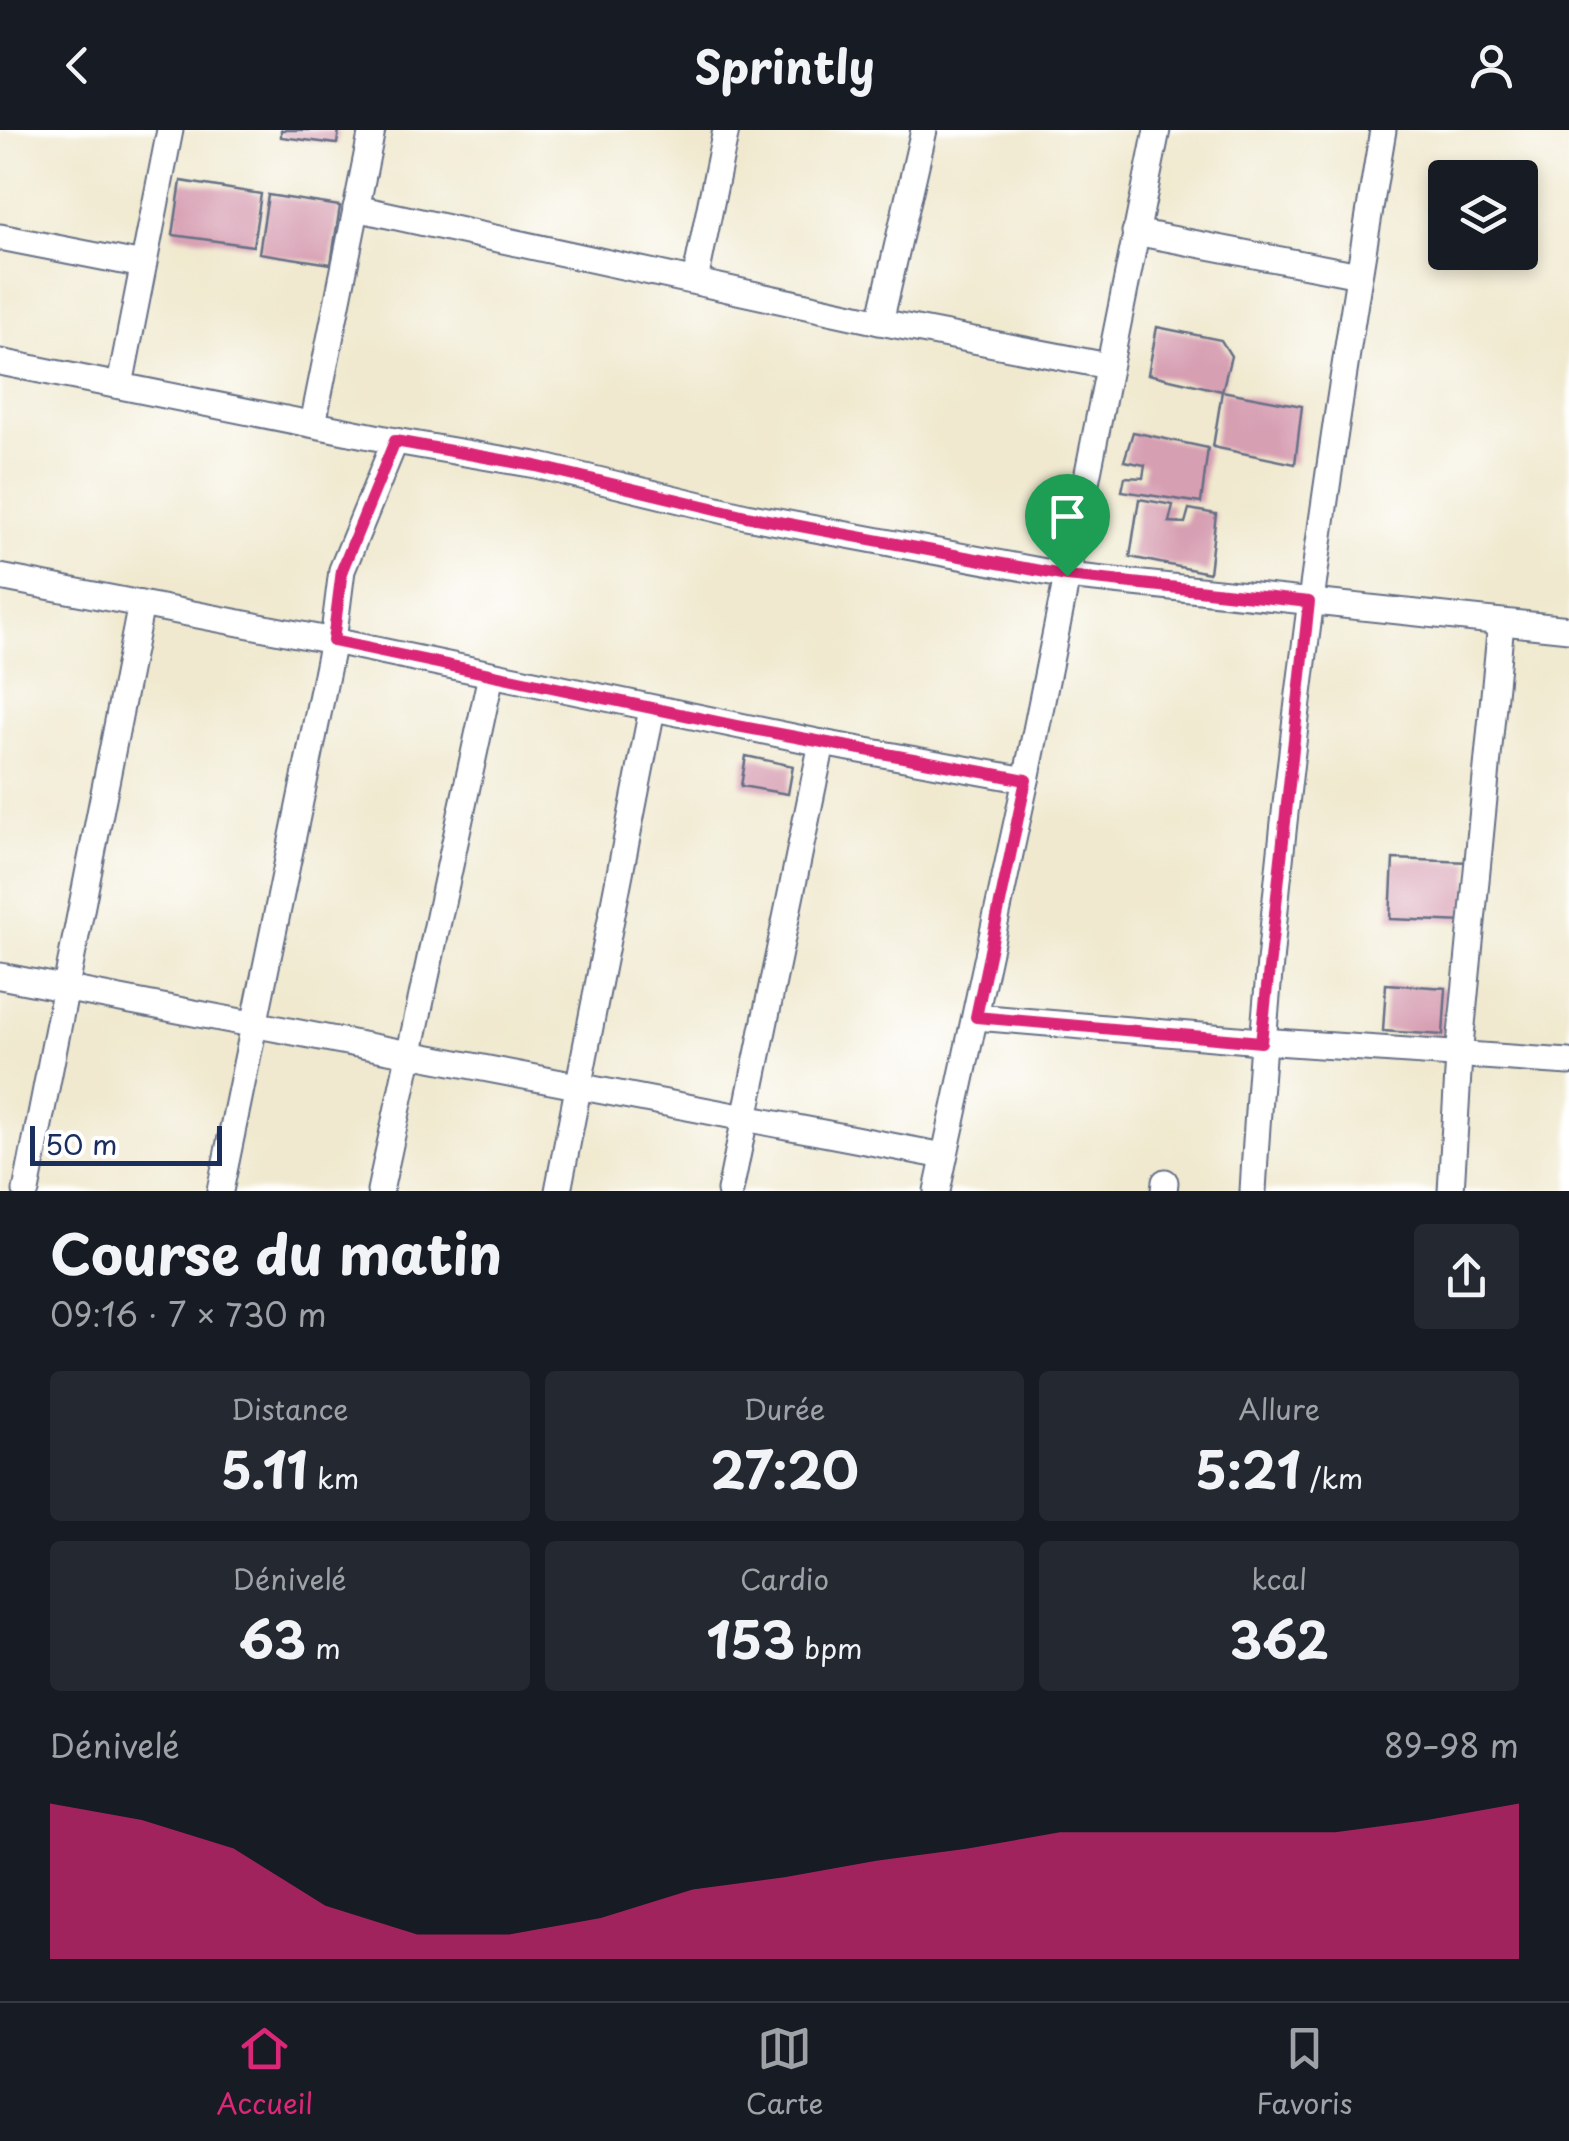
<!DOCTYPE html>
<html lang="fr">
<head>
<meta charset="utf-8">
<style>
  :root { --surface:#171b24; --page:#242831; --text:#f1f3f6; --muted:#9ea1a6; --line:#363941; --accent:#db2777 }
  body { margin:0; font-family:"Playpen Sans",sans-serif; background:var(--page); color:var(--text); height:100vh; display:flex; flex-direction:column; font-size:38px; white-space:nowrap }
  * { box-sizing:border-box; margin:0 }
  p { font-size:32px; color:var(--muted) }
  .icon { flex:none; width:55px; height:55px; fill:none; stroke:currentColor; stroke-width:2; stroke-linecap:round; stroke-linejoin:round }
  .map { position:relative; height:1061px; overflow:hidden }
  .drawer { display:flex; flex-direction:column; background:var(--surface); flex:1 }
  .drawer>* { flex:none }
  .fabs { position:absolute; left:1428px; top:30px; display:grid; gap:20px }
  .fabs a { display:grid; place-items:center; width:110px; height:110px; border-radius:10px; background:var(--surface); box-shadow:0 5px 15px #0003; font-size:50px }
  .scale { position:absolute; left:30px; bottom:25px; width:192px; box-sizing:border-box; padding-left:10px; border:5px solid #1b2f5e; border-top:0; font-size:28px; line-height:35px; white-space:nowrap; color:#1b2f5e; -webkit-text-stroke:8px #fff; paint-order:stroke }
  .pin { position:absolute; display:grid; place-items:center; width:85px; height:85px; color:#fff; margin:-102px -42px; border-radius:50% 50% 50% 0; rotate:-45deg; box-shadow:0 0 10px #0007 }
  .pin .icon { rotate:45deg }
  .round { display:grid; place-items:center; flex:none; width:105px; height:105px; border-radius:10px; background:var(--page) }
  .headline { display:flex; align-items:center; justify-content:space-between; height:170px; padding:0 50px }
  h1 { font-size:55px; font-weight:700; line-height:75px }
  .metrics { display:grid; grid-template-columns:repeat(3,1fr); gap:15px; height:170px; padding:10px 50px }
  .metrics div { display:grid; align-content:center; border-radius:10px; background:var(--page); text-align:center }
  .metrics b { font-size:50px; font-weight:700 }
  .metrics small { font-size:28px; font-weight:400 }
  .metrics p { font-size:28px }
  .chart { height:280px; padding:20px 50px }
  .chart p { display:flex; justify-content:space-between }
  .chart svg { width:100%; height:180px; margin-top:10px; fill:var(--accent); opacity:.7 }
  header { display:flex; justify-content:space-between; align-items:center; height:130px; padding:0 50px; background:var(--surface); font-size:45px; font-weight:700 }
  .menu { display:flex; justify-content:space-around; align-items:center; height:140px; border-top:2px solid var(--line); background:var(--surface); font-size:28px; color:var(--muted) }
  .menu a { display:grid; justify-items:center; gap:5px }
  .menu .active { color:var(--accent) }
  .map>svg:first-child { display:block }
</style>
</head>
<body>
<header><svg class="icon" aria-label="back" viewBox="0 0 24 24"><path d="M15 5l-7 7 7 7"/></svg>Sprintly<svg class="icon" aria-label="person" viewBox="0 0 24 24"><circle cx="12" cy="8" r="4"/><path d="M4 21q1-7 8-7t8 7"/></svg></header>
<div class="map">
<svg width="1569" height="1061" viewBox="0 0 1569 1061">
  <rect width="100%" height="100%" fill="#fff"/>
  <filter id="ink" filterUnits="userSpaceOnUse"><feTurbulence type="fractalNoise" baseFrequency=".01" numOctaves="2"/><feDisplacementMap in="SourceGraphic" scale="20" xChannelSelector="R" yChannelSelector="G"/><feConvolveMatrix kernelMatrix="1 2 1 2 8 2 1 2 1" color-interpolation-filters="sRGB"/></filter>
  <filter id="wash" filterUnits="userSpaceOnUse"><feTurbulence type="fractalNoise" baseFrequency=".0048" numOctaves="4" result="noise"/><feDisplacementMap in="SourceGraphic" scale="40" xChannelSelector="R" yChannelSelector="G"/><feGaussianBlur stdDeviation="2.25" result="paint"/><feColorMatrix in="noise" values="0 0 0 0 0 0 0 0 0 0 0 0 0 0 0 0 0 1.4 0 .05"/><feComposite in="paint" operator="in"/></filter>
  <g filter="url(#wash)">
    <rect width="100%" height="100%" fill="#f0e9cf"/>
    <g id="blocks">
      <g fill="#d79fb2">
        <path d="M281 0H339L337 14 281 7Z"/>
        <path d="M181 51 261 64 253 116 173 105Z"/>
        <path d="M268 65 340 76 331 134 259 123Z"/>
        <path d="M1157 197 1221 210 1231 226 1222 261 1148 244Z"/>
        <path d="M1222 261 1302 276 1295 334 1213 317Z"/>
        <path d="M1133 302 1208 318 1201 373 1122 361 1125 347 1143 348 1145 335 1124 331Z"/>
        <path d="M1139 369 1173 375 1169 392 1185 393 1189 379 1216 384 1209 443 1130 427Z"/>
        <path d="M746 626 793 636 788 664 741 656Z"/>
        <path d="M1393 729 1470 732 1467 792 1390 789Z"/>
        <path d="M1386 854 1446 858 1443 905 1383 901Z"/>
      </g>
    </g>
  </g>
  <g filter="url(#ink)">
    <use href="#blocks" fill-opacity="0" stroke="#667086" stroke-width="2.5"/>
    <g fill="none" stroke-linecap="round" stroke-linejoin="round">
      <g stroke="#667086" stroke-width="29">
        <g id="street">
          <path d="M356 78 880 192 1108 236"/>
          <path d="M1135 102 1359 145"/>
          <path d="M0 107 143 135"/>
          <path d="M695 151 726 0"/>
          <path d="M880 192 924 0"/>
          <path d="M0 232 395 311 536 335 746 386 1067 446 1569 499"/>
          <path d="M120 255 170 0"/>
          <path d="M313 294 372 0"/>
          <path d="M0 447 333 511 822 613 1026 650"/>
          <path d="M0 846 944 1026"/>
          <path d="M976 887 1261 911 1569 932"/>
          <path d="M26 1061 141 474"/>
          <path d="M220 1061 333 511 342 440 395 311"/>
          <path d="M380 1061 491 545"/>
          <path d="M558 1061 652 579"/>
          <path d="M730 1061 822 613"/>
          <path d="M937 1061 1026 650 1157 0"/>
          <path d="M1164 1061 1165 1052"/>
          <path d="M1253 1061C1273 705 1324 352 1383 0"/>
          <path d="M1451 1061 1459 926 1501 493"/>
        </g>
      </g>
      <use href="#street" stroke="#fff" stroke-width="25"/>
    </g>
  </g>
  <g fill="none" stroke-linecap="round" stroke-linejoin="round" filter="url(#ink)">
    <g stroke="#fff" stroke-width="20">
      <path id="route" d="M395 311 536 336 746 386 1067 446 1309 472 1261 912 976 887 1026 650 737 596 333 511 342 440Z"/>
    </g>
    <use href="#route" stroke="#db2777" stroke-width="12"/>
  </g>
</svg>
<div class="fabs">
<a><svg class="icon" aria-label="layers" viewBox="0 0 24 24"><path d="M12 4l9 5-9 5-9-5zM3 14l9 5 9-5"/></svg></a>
</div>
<div class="scale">50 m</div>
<div class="pin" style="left:1067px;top:446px;background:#1e9e55"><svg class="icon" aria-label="arrive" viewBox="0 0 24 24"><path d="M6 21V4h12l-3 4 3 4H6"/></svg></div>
</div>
<section class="drawer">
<div class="headline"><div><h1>Course du matin</h1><p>09:16 · 7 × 730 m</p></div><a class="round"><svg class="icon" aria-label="share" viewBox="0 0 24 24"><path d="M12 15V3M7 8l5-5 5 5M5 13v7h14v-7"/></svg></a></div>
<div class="metrics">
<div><p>Distance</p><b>5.11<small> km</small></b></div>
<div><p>Durée</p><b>27:20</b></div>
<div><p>Allure</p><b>5:21<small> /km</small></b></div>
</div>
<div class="metrics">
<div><p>Dénivelé</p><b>63<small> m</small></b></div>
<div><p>Cardio</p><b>153<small> bpm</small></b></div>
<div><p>kcal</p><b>362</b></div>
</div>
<div class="chart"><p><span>Dénivelé</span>89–98 m</p>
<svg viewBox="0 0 160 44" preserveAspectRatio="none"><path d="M0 44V6L10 10L20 17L30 31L40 38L50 38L60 34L70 27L80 24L90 20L100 17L110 13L120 13L130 13L140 13L150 10L160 6V44z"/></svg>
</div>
</section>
<nav class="menu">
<a class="active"><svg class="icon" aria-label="home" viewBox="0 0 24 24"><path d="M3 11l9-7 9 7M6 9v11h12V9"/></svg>Accueil</a>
<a><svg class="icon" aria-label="map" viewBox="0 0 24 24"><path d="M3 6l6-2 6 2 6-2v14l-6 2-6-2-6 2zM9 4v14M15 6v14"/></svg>Carte</a>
<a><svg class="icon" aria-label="saved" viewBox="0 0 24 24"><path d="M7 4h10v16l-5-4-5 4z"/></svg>Favoris</a>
</nav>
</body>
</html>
